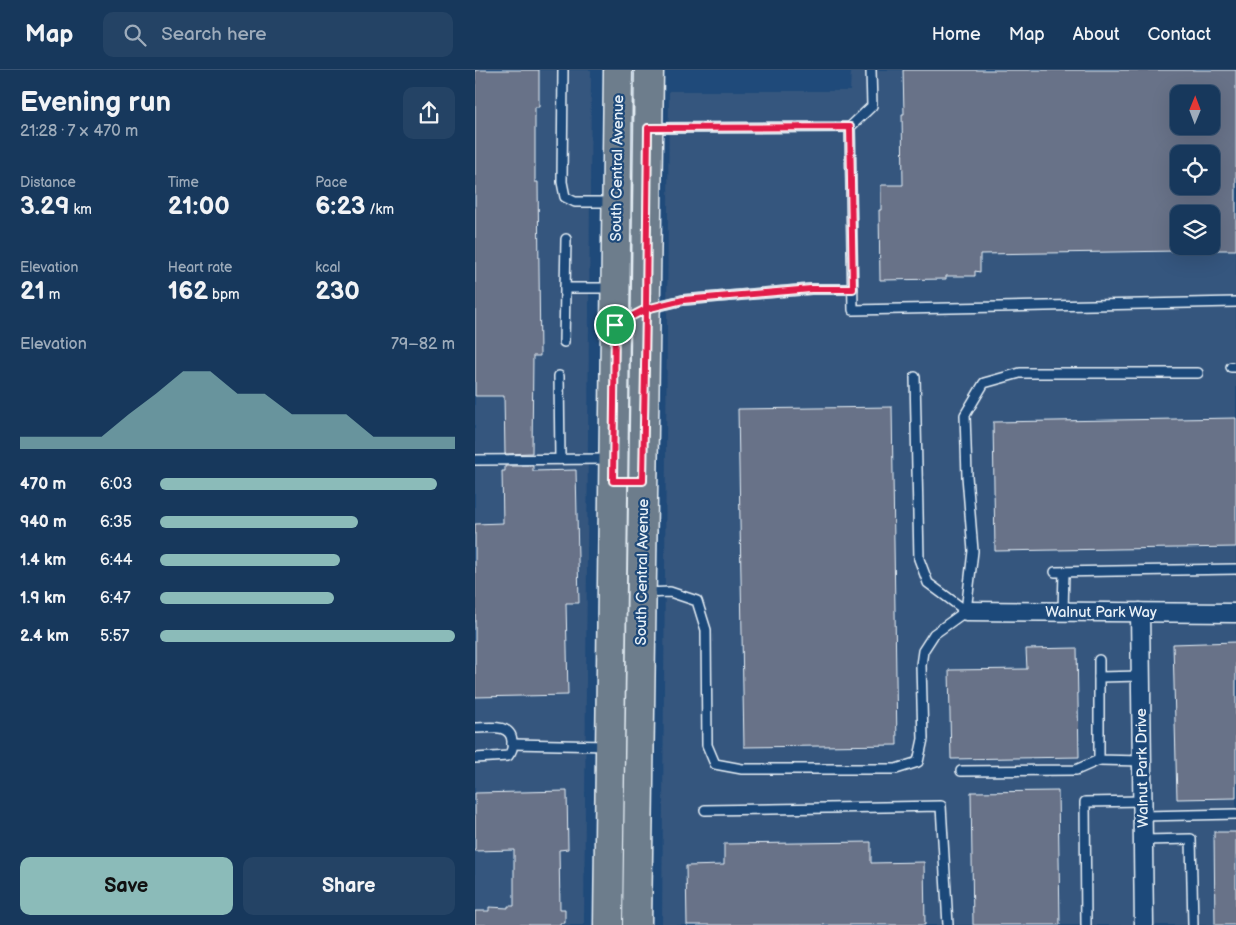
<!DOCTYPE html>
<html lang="en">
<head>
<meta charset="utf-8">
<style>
  :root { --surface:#17385c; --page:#244365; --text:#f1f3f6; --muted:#9eacbb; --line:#365272; --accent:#8bbbb9 }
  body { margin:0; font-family:"Balsamiq Sans",sans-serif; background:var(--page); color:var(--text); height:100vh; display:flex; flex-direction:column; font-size:19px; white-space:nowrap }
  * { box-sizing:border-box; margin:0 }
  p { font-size:16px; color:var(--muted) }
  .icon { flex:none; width:28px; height:28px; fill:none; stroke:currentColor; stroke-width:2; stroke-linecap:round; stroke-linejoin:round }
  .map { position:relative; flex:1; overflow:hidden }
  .drawer { display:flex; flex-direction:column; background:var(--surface); width:475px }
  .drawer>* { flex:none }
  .needle { width:32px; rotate:1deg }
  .fabs { position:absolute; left:695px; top:15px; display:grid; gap:10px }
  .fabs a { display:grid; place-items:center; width:50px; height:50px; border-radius:10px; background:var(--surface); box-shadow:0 5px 20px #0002,0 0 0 1px var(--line); font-size:25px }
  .pin { position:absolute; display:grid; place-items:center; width:42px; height:42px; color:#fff; margin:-21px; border:2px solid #fff; border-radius:50%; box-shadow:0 1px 5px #0007 }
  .round { display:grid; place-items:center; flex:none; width:52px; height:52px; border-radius:10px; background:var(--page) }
  .head { display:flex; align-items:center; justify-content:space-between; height:85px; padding:0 20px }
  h1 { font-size:28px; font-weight:700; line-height:38px }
  .stats { display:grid; grid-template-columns:repeat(3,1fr); gap:8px; height:85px; padding:5px 20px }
  .stats div { display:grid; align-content:center }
  .stats b { font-size:25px; font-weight:700 }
  .stats small { font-size:14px; font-weight:400 }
  .stats p { font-size:14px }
  .chart { height:140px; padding:10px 20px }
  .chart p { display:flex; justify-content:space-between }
  .chart svg { width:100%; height:90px; margin-top:5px; fill:var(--accent); opacity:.7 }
  .primary-button { display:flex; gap:10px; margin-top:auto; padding:10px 20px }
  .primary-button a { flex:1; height:58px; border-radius:10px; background:var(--accent); color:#111; font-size:20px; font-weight:700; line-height:58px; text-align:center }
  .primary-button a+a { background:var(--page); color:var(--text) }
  ul { padding:0 20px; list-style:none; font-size:16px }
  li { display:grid; grid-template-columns:80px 60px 1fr; align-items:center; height:38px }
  li i { height:12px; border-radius:6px; background:var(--accent) }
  header { display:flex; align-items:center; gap:30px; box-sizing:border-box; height:70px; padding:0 25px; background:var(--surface); border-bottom:1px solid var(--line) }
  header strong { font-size:24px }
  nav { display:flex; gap:28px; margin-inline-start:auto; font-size:18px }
  .search { width:350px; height:45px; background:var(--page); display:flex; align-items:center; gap:12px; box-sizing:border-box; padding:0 18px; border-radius:10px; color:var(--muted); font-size:19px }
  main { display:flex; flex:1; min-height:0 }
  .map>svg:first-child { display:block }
</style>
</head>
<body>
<header>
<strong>Map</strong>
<div class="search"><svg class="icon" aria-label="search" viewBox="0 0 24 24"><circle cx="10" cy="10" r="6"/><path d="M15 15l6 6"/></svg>Search here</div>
<nav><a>Home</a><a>Map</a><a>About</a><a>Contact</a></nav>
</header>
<main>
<section class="drawer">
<div class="head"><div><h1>Evening run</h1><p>21:28 · 7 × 470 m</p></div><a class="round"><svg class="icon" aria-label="share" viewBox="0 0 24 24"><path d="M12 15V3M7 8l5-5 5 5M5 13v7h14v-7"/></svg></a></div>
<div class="stats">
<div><p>Distance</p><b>3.29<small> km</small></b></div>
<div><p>Time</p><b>21:00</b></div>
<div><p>Pace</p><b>6:23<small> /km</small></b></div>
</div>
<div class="stats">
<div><p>Elevation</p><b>21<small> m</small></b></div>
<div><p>Heart rate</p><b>162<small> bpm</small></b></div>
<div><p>kcal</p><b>230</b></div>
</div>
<div class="chart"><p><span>Elevation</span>79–82 m</p>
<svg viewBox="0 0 160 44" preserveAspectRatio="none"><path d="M0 44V38L10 38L20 38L30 38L40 27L50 17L60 6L70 6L80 17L90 17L100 27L110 27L120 27L130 38L140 38L150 38L160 38V44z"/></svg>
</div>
<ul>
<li><b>470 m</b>6:03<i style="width:94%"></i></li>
<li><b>940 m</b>6:35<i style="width:67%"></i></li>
<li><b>1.4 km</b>6:44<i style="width:61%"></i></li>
<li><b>1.9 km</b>6:47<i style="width:59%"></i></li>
<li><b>2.4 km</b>5:57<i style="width:100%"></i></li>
</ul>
<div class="primary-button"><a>Save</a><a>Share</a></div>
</section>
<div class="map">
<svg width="761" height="855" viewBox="0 0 761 855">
  <rect width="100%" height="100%" fill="#1f4a7a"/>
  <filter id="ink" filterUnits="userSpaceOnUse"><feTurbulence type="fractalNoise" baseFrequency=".02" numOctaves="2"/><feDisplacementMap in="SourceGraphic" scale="10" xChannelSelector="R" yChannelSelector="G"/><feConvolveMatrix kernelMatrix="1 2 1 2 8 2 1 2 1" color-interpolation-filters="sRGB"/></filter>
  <g filter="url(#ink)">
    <g fill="#35567e" fill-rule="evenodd">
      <path d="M0 0H116L109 855H0Z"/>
      <path d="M376 0H761V855H187L194 21H375ZM704 24H736V56H704ZM704 84H736V116H704ZM704 144H736V176H704Z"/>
    </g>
    <g fill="#687288" stroke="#e8f1f8" fill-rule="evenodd">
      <path d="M0 0H64V37H60V112H63L65 286H58L57 383 30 384 29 326H0Z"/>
      <path d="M428 0H761V180H736V144H704V181L505 184V202L500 201V206H471V209L405 210 404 140H406V115H428L427 44H429ZM704 24H736V56H704ZM704 84H736V116H704Z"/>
      <path d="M417 337 422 675 269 677 263 339Z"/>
      <path d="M761 348V477L520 481 518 352Z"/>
      <path d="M30 396H58V401L101 400 104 533H91L93 625 0 627V454L28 453 27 401H30Z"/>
      <path d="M761 572V728L702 729 698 574Z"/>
      <path d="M602 578 604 687 476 689 474 600 552 599 551 579Z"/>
      <path d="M92 721 93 779 84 780 85 839H90V853H85V855H0V841H14V837L33 838V836H39V780L0 781V723Z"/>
      <path d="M583 721 585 855H498L496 722Z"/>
      <path d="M739 762H761V855H740Z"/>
      <path d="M396 772V793L449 792 450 855H212L211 796 249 795V774Z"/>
    </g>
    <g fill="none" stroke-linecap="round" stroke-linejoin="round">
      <g stroke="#e8f1f8" stroke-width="12">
        <g id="lane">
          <path d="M88 0 87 112 90 127 100 132H139"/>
          <path d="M375 57 378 240 761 232"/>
          <path d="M176 58 375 57 397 36 396 0"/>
          <path d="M90 218H138"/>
          <path d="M175 238 208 230 336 219H378"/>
          <path d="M89 272 91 169"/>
          <path d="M756 297H761"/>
          <path d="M84 306 85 389"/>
          <path d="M440 307 444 489 453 513 491 541"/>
          <path d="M0 390 136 389"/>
          <path d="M580 502 761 499"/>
          <path d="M169 523 195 522 222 531 231 560 232 675 240 694 267 699H421L443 692 448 669 446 595 448 581 459 564 491 541 498 481 492 406 490 345 509 313 545 303H723"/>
          <path d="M588 542 589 502"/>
          <path d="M624 590V690L667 691"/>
          <path d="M624 607 666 606"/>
          <path d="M0 658C13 658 36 653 37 671 38 678 37 681 33 686L0 688"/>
          <path d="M37 674 133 676"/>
          <path d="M486 701 601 700 624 690"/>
          <path d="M230 740 466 736 473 855"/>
          <path d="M668 746 761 744"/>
          <path d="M668 770 716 769 718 855"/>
          <path d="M611 855 610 732 668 731"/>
        </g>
      </g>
      <g stroke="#e8f1f8" stroke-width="21">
        <g id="street">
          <path d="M491 541 761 543"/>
          <path d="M665 542 669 855"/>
        </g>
      </g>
      <g stroke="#e8f1f8" stroke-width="31">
        <g id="primary">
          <path d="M133 855 143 0"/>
          <path d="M162 855 174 0"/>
        </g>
      </g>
      <use href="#lane" stroke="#1f4a7a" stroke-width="9"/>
      <use href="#street" stroke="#1f4a7a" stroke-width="18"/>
      <use href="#primary" stroke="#6d7d8c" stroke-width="28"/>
    </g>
  </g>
  <g fill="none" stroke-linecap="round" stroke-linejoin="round" filter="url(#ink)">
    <g stroke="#fff" stroke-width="10">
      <path id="route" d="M140 255 138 411H168L171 239 208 230 336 219H378L375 57 173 58 171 239 140 255"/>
    </g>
    <use href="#route" stroke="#e11d48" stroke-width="6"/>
  </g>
  <g text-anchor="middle" stroke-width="4.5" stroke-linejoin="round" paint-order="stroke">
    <g font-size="15" fill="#e8f1f8" stroke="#1f4a7a">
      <text transform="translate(142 98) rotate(-89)" y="5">South Central Avenue</text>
      <text transform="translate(167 502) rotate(-89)" y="5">South Central Avenue</text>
      <text x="626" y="547">Walnut Park Way</text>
      <text transform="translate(667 698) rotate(-91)" y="5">Walnut Park Drive</text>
    </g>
  </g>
</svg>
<div class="fabs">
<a><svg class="needle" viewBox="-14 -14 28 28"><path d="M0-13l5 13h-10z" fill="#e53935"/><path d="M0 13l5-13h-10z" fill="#9eacbb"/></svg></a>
<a><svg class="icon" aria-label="locate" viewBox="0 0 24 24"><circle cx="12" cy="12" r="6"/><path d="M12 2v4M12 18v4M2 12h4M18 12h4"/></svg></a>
<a><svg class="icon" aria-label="layers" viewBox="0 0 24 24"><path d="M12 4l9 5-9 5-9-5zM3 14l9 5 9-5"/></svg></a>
</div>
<div class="pin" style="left:140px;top:255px;background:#1e9e55"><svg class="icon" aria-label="arrive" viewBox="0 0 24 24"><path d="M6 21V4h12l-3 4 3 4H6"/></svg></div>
</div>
</main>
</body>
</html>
